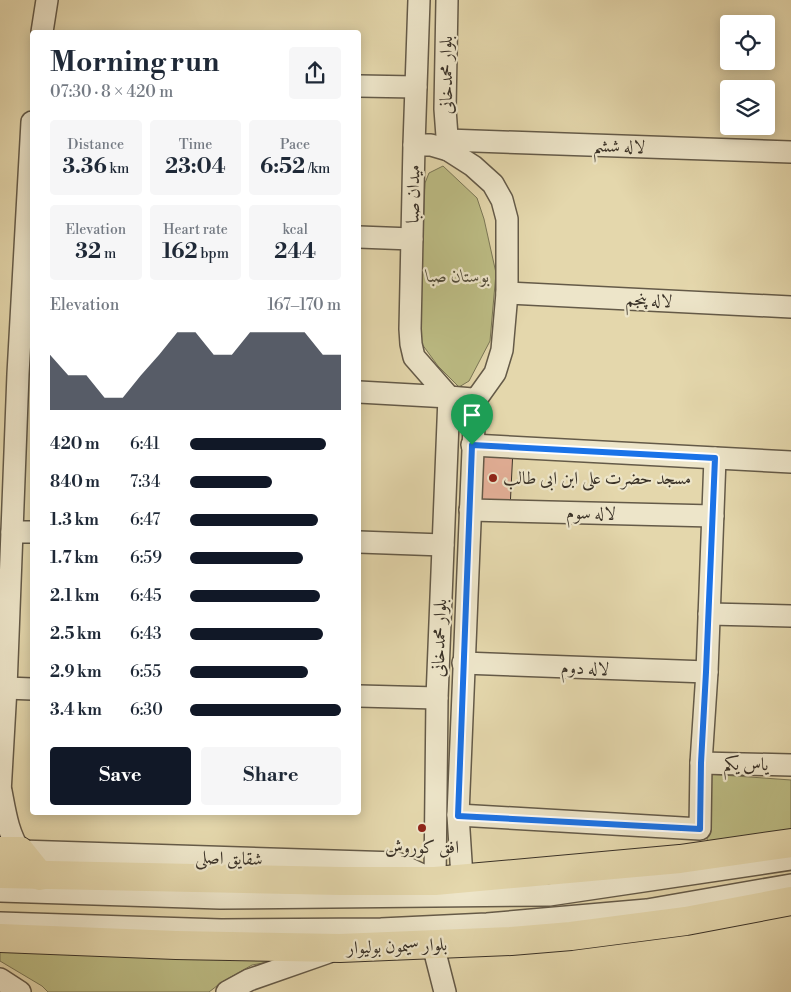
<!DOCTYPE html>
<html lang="en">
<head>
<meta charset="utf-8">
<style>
  :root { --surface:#fff; --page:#f6f6f7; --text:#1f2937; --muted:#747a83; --accent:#111827 }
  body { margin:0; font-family:"Libre Bodoni",Amiri,serif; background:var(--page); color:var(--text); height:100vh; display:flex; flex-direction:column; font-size:19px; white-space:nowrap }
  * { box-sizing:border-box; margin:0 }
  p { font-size:16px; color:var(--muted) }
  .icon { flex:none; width:28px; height:28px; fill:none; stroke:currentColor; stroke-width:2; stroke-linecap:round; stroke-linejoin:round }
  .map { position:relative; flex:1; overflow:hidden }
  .details { position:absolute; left:30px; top:30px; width:331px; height:785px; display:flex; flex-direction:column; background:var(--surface); border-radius:5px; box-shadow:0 2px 12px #0003 }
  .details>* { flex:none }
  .controls { position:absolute; left:720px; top:15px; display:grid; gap:10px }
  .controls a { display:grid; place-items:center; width:55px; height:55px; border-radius:5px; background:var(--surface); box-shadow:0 2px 12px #0003; font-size:25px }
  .pin { position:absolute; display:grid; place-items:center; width:42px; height:42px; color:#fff; margin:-51px -21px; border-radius:50% 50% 50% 0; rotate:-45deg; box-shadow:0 0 5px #0007 }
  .pin .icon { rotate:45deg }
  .round { display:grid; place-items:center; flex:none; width:52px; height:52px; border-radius:5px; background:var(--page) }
  .headline { display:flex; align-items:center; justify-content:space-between; height:85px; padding:0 20px }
  h1 { font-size:28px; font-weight:700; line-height:38px }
  .stats { display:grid; grid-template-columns:repeat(3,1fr); gap:8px; height:85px; padding:5px 20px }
  .stats div { display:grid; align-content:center; border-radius:5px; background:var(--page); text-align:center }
  .stats b { font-size:21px; font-weight:700 }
  .stats small { font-size:14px; font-weight:400 }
  .stats p { font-size:14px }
  .chart { height:140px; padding:10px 20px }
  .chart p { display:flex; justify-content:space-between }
  .chart svg { width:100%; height:90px; margin-top:5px; fill:var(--accent); opacity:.7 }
  .action { display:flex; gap:10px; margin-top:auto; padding:10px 20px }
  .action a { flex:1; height:58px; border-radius:5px; background:var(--accent); color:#fff; font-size:20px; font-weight:700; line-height:58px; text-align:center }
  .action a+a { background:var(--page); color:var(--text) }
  ul { padding:0 20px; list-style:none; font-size:16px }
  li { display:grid; grid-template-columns:80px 60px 1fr; align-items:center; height:38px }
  li i { height:12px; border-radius:6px; background:var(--accent) }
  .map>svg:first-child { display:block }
</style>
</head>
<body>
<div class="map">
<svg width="791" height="992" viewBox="0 0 791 992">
  <rect width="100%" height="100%" fill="#e4d7ac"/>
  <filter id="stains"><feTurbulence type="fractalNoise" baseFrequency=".004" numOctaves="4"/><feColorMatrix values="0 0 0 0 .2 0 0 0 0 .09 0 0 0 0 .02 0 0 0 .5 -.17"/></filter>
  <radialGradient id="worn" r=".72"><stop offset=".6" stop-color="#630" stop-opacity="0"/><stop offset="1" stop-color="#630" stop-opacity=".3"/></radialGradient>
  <g fill="#bcbc84" stroke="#7a7656">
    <path d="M443 166 477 198 484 219 496 273 490 341 469 381 459 387 438 366 419 340 425 183 429 173Z"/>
    <path d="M708 774 791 780V835L707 848Z"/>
    <path d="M0 948 290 958 252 965 222 982 209 992H48L42 986 0 961Z"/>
  </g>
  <path fill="#e3af97" stroke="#393127" d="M475 448 513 449 510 509 473 507Z"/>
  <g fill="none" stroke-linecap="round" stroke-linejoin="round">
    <g stroke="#645a48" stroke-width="24">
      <g id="minor">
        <path d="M447 0 445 109 448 150"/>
        <path d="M42 32 47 0"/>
        <path d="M359 86 416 87"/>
        <path d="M447 140 791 152"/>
        <path d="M414 145 419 0"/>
        <path d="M359 237 412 239"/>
        <path d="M507 293 791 307"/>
        <path d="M359 392 449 397 472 399 475 401 495 373 502 350 507 293V219L502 200 493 184 473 166 448 150 431 145H414L410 329 411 344 414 357 449 397"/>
        <path d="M472 445 791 462"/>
        <path d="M470 510 713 516"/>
        <path d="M12 532H32"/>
        <path d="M359 542 443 545"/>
        <path d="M709 614 791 616"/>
        <path d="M463 663 707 672"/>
        <path d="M6 688 32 689"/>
        <path d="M359 696 437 698"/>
        <path d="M701 763 791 765"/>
        <path d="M1 791C5 812 8 834 20 851L397 863 435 881 437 698 449 397"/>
        <path d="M0 793 6 688 18 374 32 122"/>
        <path d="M458 815 700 829 701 763 707 672 715 458"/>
        <path d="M462 877 458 815 475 401"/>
        <path d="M0 891 220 898 549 895 791 859"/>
        <path d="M0 923 221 930 381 929 487 924 647 910 791 885"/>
        <path d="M433 945 445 992"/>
        <path d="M0 979 20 992"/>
        <path d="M227 992 249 980 329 952"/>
      </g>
    </g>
    <g stroke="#393127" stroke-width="30">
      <g id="major">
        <path d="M0 851H20L40 876"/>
        <path d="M0 874 341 881H435L680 859 791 843"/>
        <path d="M0 938 176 945 340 948 511 941 571 936 686 921 791 901"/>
      </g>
    </g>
    <use href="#minor" stroke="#ede5c9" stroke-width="21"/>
    <use href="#major" stroke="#e4d7ac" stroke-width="28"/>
  </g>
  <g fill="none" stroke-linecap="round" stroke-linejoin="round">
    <g stroke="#fff" stroke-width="10">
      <path id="route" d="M472 445 715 458 706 672 701 763 700 829 458 816Z"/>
    </g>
    <use href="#route" stroke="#1a73e8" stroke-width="6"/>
  </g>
  <g fill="#8f2418" stroke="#ede5c9" stroke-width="2">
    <circle cx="493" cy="478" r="5"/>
    <circle cx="422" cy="828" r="5"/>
  </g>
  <g text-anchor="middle" stroke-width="4.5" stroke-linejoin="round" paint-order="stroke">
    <g font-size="18" fill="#393127" stroke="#ede5c9">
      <text transform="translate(446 75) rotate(-90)" y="6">بلوار محمدخانی</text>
      <text transform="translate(619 146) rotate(2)" y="6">لاله ششم</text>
      <text transform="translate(413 194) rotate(-89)" y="6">میدان صبا</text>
      <text transform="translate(649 300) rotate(3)" y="6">لاله پنجم</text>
      <text transform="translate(591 513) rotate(1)" y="6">لاله سوم</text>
      <text transform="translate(439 638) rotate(-88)" y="6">بلوار محمدخانی</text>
      <text transform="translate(585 668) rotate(2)" y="6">لاله دوم</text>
      <text transform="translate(746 764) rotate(1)" y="6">یاس یکم</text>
      <text transform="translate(229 858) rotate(2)" y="6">شقایق اصلی</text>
      <text transform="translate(397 946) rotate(-2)" y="6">بلوار سیمون بولیوار</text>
    </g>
    <g font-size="18" font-style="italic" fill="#534d3a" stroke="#ede5c9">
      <text x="458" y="282">بوستان صبا</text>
    </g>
    <g font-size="18" fill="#393127" stroke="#ede5c9" text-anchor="start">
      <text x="503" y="484">مسجد حضرت علی ابن ابی طالب</text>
      <text x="422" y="853" text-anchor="middle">افق کوروش</text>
    </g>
  </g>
  <rect width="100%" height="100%" filter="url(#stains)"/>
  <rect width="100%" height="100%" fill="url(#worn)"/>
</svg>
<div class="controls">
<a><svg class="icon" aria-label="locate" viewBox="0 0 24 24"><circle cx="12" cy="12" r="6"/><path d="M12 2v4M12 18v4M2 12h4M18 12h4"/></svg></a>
<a><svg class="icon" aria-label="layers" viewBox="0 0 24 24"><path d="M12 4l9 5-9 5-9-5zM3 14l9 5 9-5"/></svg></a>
</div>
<div class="pin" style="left:472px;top:445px;background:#1e9e55"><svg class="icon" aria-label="arrive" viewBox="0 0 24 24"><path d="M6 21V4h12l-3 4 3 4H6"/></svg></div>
<section class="details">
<div class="headline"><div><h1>Morning run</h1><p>07:30 · 8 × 420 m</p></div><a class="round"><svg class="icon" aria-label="share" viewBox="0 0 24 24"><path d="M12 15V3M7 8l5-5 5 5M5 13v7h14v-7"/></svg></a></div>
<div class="stats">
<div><p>Distance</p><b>3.36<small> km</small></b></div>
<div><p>Time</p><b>23:04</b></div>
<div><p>Pace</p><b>6:52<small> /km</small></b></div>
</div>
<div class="stats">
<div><p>Elevation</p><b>32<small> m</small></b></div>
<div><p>Heart rate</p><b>162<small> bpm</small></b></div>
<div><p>kcal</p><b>244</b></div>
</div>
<div class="chart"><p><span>Elevation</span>167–170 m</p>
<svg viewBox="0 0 160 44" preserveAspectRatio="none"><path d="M0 44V17L10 27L20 27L30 38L40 38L50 27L60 17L70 6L80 6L90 17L100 17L110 6L120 6L130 6L140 6L150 17L160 17V44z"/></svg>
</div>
<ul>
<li><b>420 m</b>6:41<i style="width:90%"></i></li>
<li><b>840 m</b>7:34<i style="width:54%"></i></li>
<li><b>1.3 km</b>6:47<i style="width:85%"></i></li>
<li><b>1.7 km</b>6:59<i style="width:75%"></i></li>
<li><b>2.1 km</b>6:45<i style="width:86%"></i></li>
<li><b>2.5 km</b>6:43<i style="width:88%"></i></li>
<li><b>2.9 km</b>6:55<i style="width:78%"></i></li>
<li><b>3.4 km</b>6:30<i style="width:100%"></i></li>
</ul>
<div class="action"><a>Save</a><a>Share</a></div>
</section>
</div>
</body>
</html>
